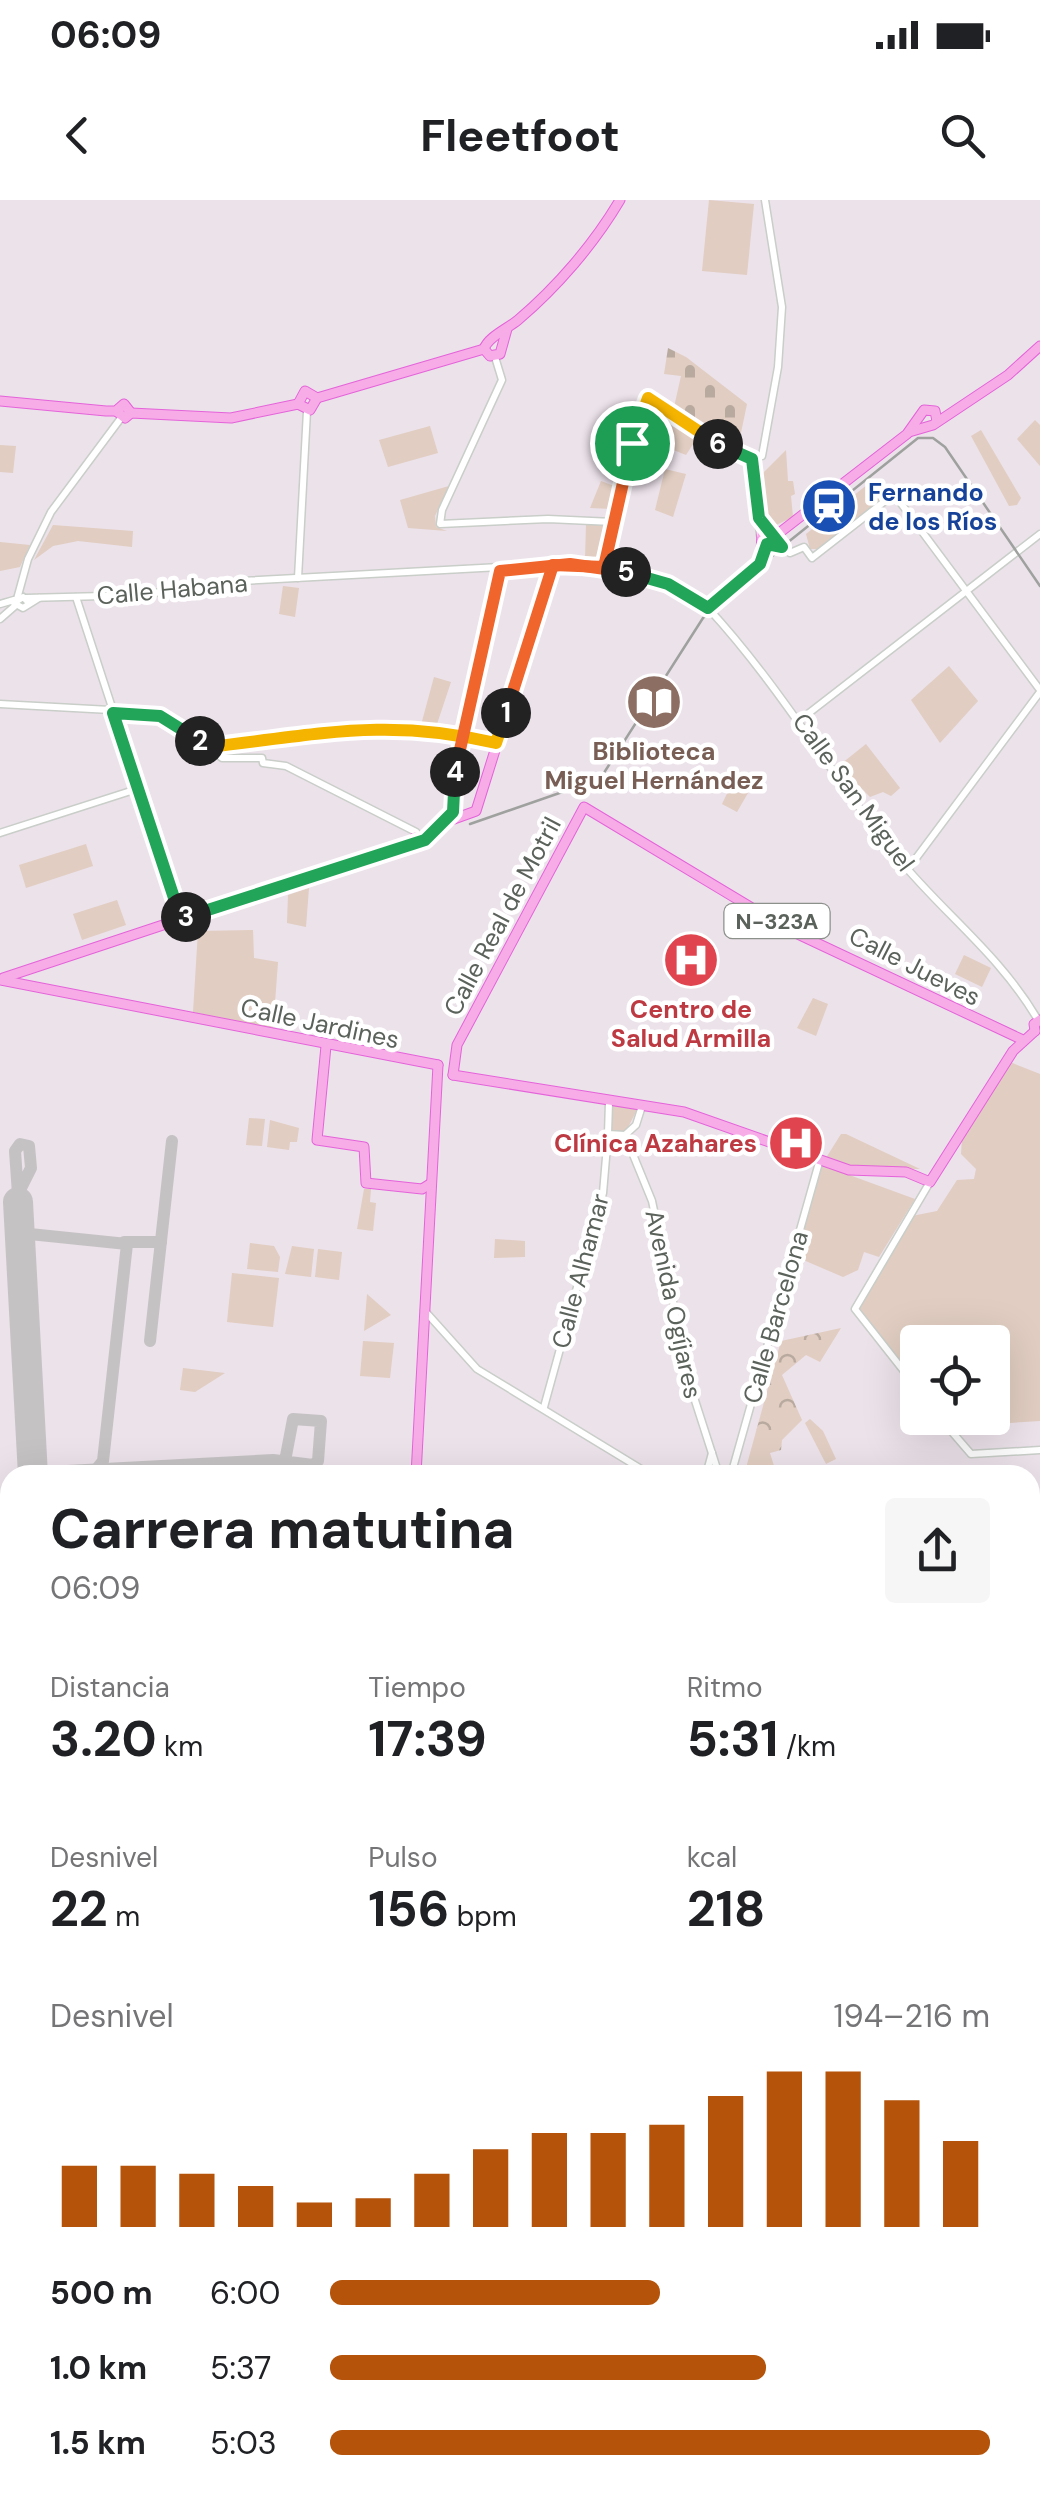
<!DOCTYPE html>
<html lang="es">
<head>
<meta charset="utf-8">
<style>
  :root { --surface:#fff; --page:#f6f6f6; --text:#202124; --muted:#757577; --accent:#b45309 }
  body { margin:0; font-family:"DM Sans",sans-serif; background:var(--page); color:var(--text); height:100vh; display:flex; flex-direction:column; font-size:38px; white-space:nowrap }
  * { box-sizing:border-box; margin:0 }
  p { font-size:32px; color:var(--muted) }
  .icon { flex:none; width:55px; height:55px; fill:none; stroke:currentColor; stroke-width:2; stroke-linecap:round; stroke-linejoin:round }
  .map { position:relative; flex:1; overflow:hidden }
  .details { position:absolute; left:0px; top:1265px; width:1040px; height:1035px; display:flex; flex-direction:column; background:var(--surface); border-radius:30px 30px 0 0; box-shadow:0 10px 40px #0002 }
  .details>* { flex:none }
  .controls { position:absolute; left:900px; top:1125px; display:grid; gap:20px }
  .controls a { display:grid; place-items:center; width:110px; height:110px; border-radius:10px; background:var(--surface); box-shadow:0 10px 40px #0002; font-size:50px }
  .pin { position:absolute; display:grid; place-items:center; width:85px; height:85px; color:#fff; margin:-42px; border:5px solid #fff; border-radius:50%; box-shadow:0 2px 10px #0007 }
  .km { position:absolute; width:50px; height:50px; margin:-25px; border-radius:50%; background:#222; color:#fff; font-size:28px; line-height:50px; text-align:center }
  .round { display:grid; place-items:center; flex:none; width:105px; height:105px; border-radius:10px; background:var(--page) }
  .head { display:flex; align-items:center; justify-content:space-between; height:170px; padding:0 50px }
  h1 { font-size:55px; font-weight:700; line-height:75px }
  .figures { display:grid; grid-template-columns:repeat(3,1fr); gap:15px; height:170px; padding:10px 50px }
  .figures div { display:grid; align-content:center }
  .figures b { font-size:50px; font-weight:700 }
  .figures small { font-size:28px; font-weight:400 }
  .figures p { font-size:28px }
  .chart { height:280px; padding:20px 50px }
  .chart p { display:flex; justify-content:space-between }
  .chart svg { width:100%; height:180px; margin-top:10px; stroke:var(--accent); stroke-width:6 }
  ul { padding:0 50px; list-style:none; font-size:32px }
  li { display:grid; grid-template-columns:160px 120px 1fr; align-items:center; height:75px }
  li i { height:25px; border-radius:12px; background:var(--accent) }
  .status { display:flex; justify-content:space-between; align-items:center; height:70px; padding:0 50px; background:var(--surface); direction:ltr }
  .status svg { height:28px; fill:currentColor }
  header { display:flex; justify-content:space-between; align-items:center; height:130px; padding:0 50px; background:var(--surface); font-size:45px; font-weight:700 }
  .map>svg:first-child { display:block }
</style>
</head>
<body>
<div class="status"><b>06:09</b><svg viewBox="0 0 49 12"><path d="M0 12V9h3v3zM5 12V6h3v6zM10 12V3h3v9zM15 12V0h3v12zM26 1h20v11H26zM47 4h2v5h-2z"/></svg></div>
<header><svg class="icon" aria-label="back" viewBox="0 0 24 24"><path d="M15 5l-7 7 7 7"/></svg>Fleetfoot<svg class="icon" aria-label="search" viewBox="0 0 24 24"><circle cx="10" cy="10" r="6"/><path d="M15 15l6 6"/></svg></header>
<div class="map">
<svg width="1040" height="2300" viewBox="0 0 1040 2300">
  <defs>
    <pattern id="forest-crowns" width="20" height="18" patternUnits="userSpaceOnUse" patternTransform="scale(2.5)"><rect width="20" height="18" fill="#e1cdc1"/><path d="M2 6a3 3 0 1 1 6 0M12 15a3 3 0 1 1 6 0" fill="none" stroke="#b9aaa0"/></pattern>
    <pattern id="cemetery-stones" width="16" height="16" patternUnits="userSpaceOnUse" patternTransform="scale(2.5)"><rect width="16" height="16" fill="#e1cdc1"/><path d="M2 7V4a2 2 0 0 1 4 0v3zM10 15v-3a2 2 0 0 1 4 0v3z" fill="#b9aaa0"/></pattern>
  </defs>
  <rect width="100%" height="100%" fill="#ece2ea"/>
  <g fill="#e1cdc1">
    <path d="M709 0 754 4 747 75 702 71Z"/>
    <path d="M624 203 639 210 619 281 604 275 622 232 613 227Z"/>
    <path d="M647 213 697 238 686 255 638 236Z"/>
    <path d="M1035 220 1040 225V266L1017 239Z"/>
    <path d="M430 226 438 253 388 267 379 240Z"/>
    <path d="M981 230 1021 298 1017 305 1009 306 971 236Z"/>
    <path d="M0 245 16 246 13 273 0 272Z"/>
    <path d="M786 250 788 281H793L795 294 791 296 793 317 776 325 763 315 761 275Z"/>
    <path d="M665 269 686 274 673 317 655 310Z"/>
    <path d="M873 280 885 287 882 300 818 349H810L806 334Z"/>
    <path d="M601 281 617 287 612 309 590 308Z"/>
    <path d="M449 286 435 316 436 327 447 331 408 328 400 300Z"/>
    <path d="M586 324 609 325 600 362 585 360Z"/>
    <path d="M53 325 133 331 132 347 78 341 53 346 34 360Z"/>
    <path d="M0 342 30 345 20 367 0 371Z"/>
    <path d="M283 386 299 388 295 417 279 414Z"/>
    <path d="M949 466 978 501 940 543 911 500Z"/>
    <path d="M434 477 451 482 436 527 421 525Z"/>
    <path d="M866 544 900 588 891 596 883 592 870 597 852 579 844 576 841 564Z"/>
    <path d="M736 575 752 586 737 612 722 604Z"/>
    <path d="M86 644 93 666 26 688 19 665Z"/>
    <path d="M309 688 306 727 287 723 288 695Z"/>
    <path d="M117 700 126 725 82 740 73 714Z"/>
    <path d="M253 730 254 758 278 762 273 830 193 812 198 731Z"/>
    <path d="M964 755 991 768 982 787 955 774Z"/>
    <path d="M813 798 828 804 816 836 797 828Z"/>
    <path d="M1010 862 1040 874V1221L950 1227 942 1218H992V1142H918L917 1185 860 1113V1107L912 1016 937 1011 957 980 974 979 976 969 961 954 962 939Z"/>
    <path d="M612 905 638 908 625 933 610 931Z"/>
    <path d="M249 918 265 919 262 946 246 945Z"/>
    <path d="M270 920 299 928 297 942H290L289 950 267 947Z"/>
    <path d="M841 934H846L920 969 851 968 826 958Z"/>
    <path d="M822 965 915 999 879 1057 864 1052 858 1070 843 1077 794 1056Z"/>
    <path d="M364 989H371L370 1002 376 1003 373 1031 357 1029Z"/>
    <path d="M495 1039 525 1041V1057L494 1058Z"/>
    <path d="M250 1043 274 1046 280 1057 278 1072 247 1069Z"/>
    <path d="M292 1046 314 1049 311 1077 285 1074Z"/>
    <path d="M318 1049 342 1052 339 1080 315 1077Z"/>
    <path d="M232 1073 279 1078 273 1127 227 1122Z"/>
    <path d="M367 1094 391 1115 364 1131Z"/>
    <path d="M363 1141 394 1143 390 1178 360 1176Z"/>
    <path d="M183 1168 225 1173 195 1192 180 1190Z"/>
    <path d="M810 1219 823 1231 836 1259 826 1264 805 1223Z"/>
  </g>
  <path fill="url(#forest-crowns)" d="M841 1128 820 1162 806 1155 782 1175 802 1220 782 1240 781 1250 770 1253 775 1269 744 1275 781 1141Z"/>
  <path fill="url(#cemetery-stones)" d="M668 148 686 157 747 204 738 247 705 232 674 207 681 176 664 174Z"/>
  <g fill="none" stroke-linecap="round" stroke-linejoin="round">
    <g stroke="#b7f7a7" stroke-width="2.5">
      <path d="M1030 1994H1040"/>
      <path d="M1030 2250 1040 2258"/>
    </g>
    <g stroke="#c5c2c4" stroke-width="12">
      <path d="M20 944 29 946 31 968 18 994 15 951Z"/>
      <path d="M20 1033 127 1044 103 1261 96 1270"/>
      <path d="M124 1042H161"/>
      <path d="M150 1141 172 941"/>
      <path d="M32 1256 38 1268 48 1272 273 1260 313 1265 318 1261 321 1221 293 1219 285 1261"/>
    </g>
    <path stroke="#c5c2c4" stroke-width="30" d="M18 1002 33 1275"/>
    <g stroke="#c9cec9" stroke-width="9">
      <g id="minor">
        <path d="M495 157 502 180 442 310 440 324 548 319 613 322"/>
        <path d="M762 256 778 167 782 107 765 0"/>
        <path d="M752 259 760 335"/>
        <path d="M774 338 790 353 804 347 812 358 894 294 1040 490"/>
        <path d="M604 367 633 234 647 199 717 244 752 259"/>
        <path d="M298 378 307 211"/>
        <path d="M76 397 179 713"/>
        <path d="M26 398 142 395 223 382 500 367"/>
        <path d="M17 399 28 359 51 312 121 218"/>
        <path d="M29 403 23 397 14 403 23 408 39 398"/>
        <path d="M0 404 14 400"/>
        <path d="M708 408C780 486 832 577 898 658 944 714 1000 755 1038 820"/>
        <path d="M0 419 16 405"/>
        <path d="M0 504 147 512 177 523 222 558H262L263 563 286 566 416 632"/>
        <path d="M800 520 1040 334"/>
        <path d="M210 547C318 534 386 517 496 543"/>
        <path d="M0 633 137 589"/>
        <path d="M908 669 1040 492"/>
        <path d="M609 902 608 934 625 935 636 925 642 906"/>
        <path d="M625 935 652 1001 691 1188 719 1275"/>
        <path d="M424 1110 477 1169 651 1275"/>
        <path d="M918 1189 855 1109 930 982"/>
        <path d="M544 1207 603 993 608 934"/>
        <path d="M940 1218 971 1254 1040 1250"/>
        <path d="M706 1275 712 1253"/>
        <path d="M731 1275 820 959"/>
        <path d="M1030 1565 1040 1561"/>
        <path d="M1030 1941 1040 1959"/>
        <path d="M551 2290 560 2300"/>
      </g>
    </g>
    <g stroke="#e463d9" stroke-width="11">
      <g id="major">
        <path d="M484 149C488 137 507 129 518 120 557 87 594 44 620 0"/>
        <path d="M484 149 490 156 500 154 507 129"/>
        <path d="M317 198 484 149"/>
        <path d="M0 201 106 211H116L124 204 131 213"/>
        <path d="M298 204 305 191 317 198"/>
        <path d="M298 204 310 210 317 198"/>
        <path d="M116 211 125 218 131 213 231 218 298 204"/>
        <path d="M909 232 933 225 1008 175 1040 146"/>
        <path d="M774 337 907 234 924 210 935 211 937 221"/>
        <path d="M761 353 762 333 770 331 774 339"/>
        <path d="M440 624 453 612 457 559 500 367C571 363 649 362 708 408L759 364 767 344"/>
        <path d="M415 637 422 641 440 624 476 611 553 365"/>
        <path d="M3 778 175 721 183 724 186 717 418 640"/>
        <path d="M0 780 438 865"/>
        <path d="M1035 831 1034 824 1040 820"/>
        <path d="M326 846 317 940 364 947 366 983 422 989 430 984"/>
        <path d="M453 875 457 845 584 607 787 729 1023 840"/>
        <path d="M453 875 684 912 849 970 906 972 930 982 1013 851 1035 831"/>
        <path d="M416 1275 438 865"/>
        <path d="M363 2300V2290"/>
      </g>
    </g>
    <use href="#minor" stroke="#fff" stroke-width="6"/>
    <use href="#major" stroke="#f7ace8" stroke-width="9"/>
    <path stroke="#9ea19e" stroke-width="2.5" d="M470 624 600 579 703 418 787 343 918 238H933L945 247 1040 386"/>
  </g>
  <g fill="none" stroke-linecap="round" stroke-linejoin="round">
    <g stroke="#fff" stroke-width="20">
      <path id="split-1" d="M506 513 553 365 604 367 632 243"/>
    </g>
    <g stroke="#fff" stroke-width="20">
      <path id="split-2" d="M200 541 208 547C317 535 386 517 496 543L506 513"/>
    </g>
    <g stroke="#fff" stroke-width="20">
      <path id="split-3" d="M186 717 183 724 175 721 179 713 113 513 160 516 200 541"/>
    </g>
    <g stroke="#fff" stroke-width="20">
      <path id="split-4" d="M186 717 425 640 453 612 455 572"/>
    </g>
    <g stroke="#fff" stroke-width="20">
      <path id="split-5" d="M455 572 500 371 570 364 626 372"/>
    </g>
    <g stroke="#fff" stroke-width="20">
      <path id="split-6" d="M626 372 668 384 708 408 760 364 767 344 782 347 759 318 752 259 718 244"/>
    </g>
    <g stroke="#fff" stroke-width="20">
      <path id="split-7" d="M632 243 648 198 718 244"/>
    </g>
    <use href="#split-1" stroke="#f0652b" stroke-width="12"/>
    <use href="#split-2" stroke="#f5b400" stroke-width="12"/>
    <use href="#split-3" stroke="#22a559" stroke-width="12"/>
    <use href="#split-4" stroke="#22a559" stroke-width="12"/>
    <use href="#split-5" stroke="#f0652b" stroke-width="12"/>
    <use href="#split-6" stroke="#22a559" stroke-width="12"/>
    <use href="#split-7" stroke="#f5b400" stroke-width="12"/>
  </g>
  <defs>
    <g id="station-disc" transform="scale(2.875)"><circle r="9.5" fill="#1a4fb4" stroke="#fff"/><path d="M-3-6H3Q5-6 5-4V2Q5 4 3 4L4.5 6H3L1.5 4h-3L-3 6H-4.5L-3 4Q-5 4-5 2V-4Q-5-6-3-6ZM-3.5-4v3h7v-3ZM-3.5 1v1.5H-2V1ZM2 1v1.5H3.5V1Z" fill="#fff"/></g>
    <g id="library-disc" transform="scale(2.875)"><circle r="9.5" fill="#8d6e63" stroke="#fff"/><path d="M-6-4Q-3-5.5-.7-3.5V5Q-3 3-6 4ZM6-4Q3-5.5 .7-3.5V5Q3 3 6 4Z" fill="#fff"/></g>
    <g id="hospital-disc" transform="scale(2.875)"><circle r="9.5" fill="#e0444e" stroke="#fff"/><path d="M-5-5h3v3.5h4V-5h3V5h-3V1.5h-4V5h-3Z" fill="#fff"/></g>
  </defs>
  <g fill-rule="evenodd">
    <use href="#station-disc" x="829" y="306"/>
    <use href="#library-disc" x="654" y="502"/>
    <use href="#hospital-disc" x="691" y="760"/>
    <use href="#hospital-disc" x="796" y="943"/>
  </g>
  <g text-anchor="middle" stroke-width="9" stroke-linejoin="round" paint-order="stroke">
    <rect fill="#fff" stroke="#8c918c" stroke-width="2.5" x="724.5" y="704" width="105" height="34" rx="8"/>
    <g font-size="22" font-weight="bold" fill="#5b625b">
      <text x="777" y="729">N-323A</text>
    </g>
    <g font-size="25" font-weight="bold" fill="#164399" stroke="#fff" text-anchor="start">
      <text x="868" y="301">Fernando<tspan x="868" dy="29">de los Ríos</tspan></text>
    </g>
    <g font-size="25" fill="#5b625b" stroke="#fff">
      <text transform="translate(172 389) rotate(-5)" y="9">Calle Habana</text>
      <text transform="translate(854 592) rotate(54)" y="9">Calle San Miguel</text>
      <text transform="translate(502 716) rotate(-62)" y="9">Calle Real de Motril</text>
      <text transform="translate(915 766) rotate(27)" y="9">Calle Jueves</text>
      <text transform="translate(320 823) rotate(12)" y="9">Calle Jardines</text>
      <text transform="translate(580 1071) rotate(-75)" y="9">Calle Alhamar</text>
      <text transform="translate(674 1104) rotate(78)" y="9">Avenida Ogíjares</text>
      <text transform="translate(775 1117) rotate(-74)" y="9">Calle Barcelona</text>
    </g>
    <g font-size="25" font-weight="bold" fill="#785e54" stroke="#fff">
      <text x="654" y="560">Biblioteca<tspan x="654" dy="29">Miguel Hernández</tspan></text>
    </g>
    <g font-size="25" font-weight="bold" fill="#be3a42" stroke="#fff">
      <text x="691" y="818">Centro de<tspan x="691" dy="29">Salud Armilla</tspan></text>
      <text x="757" y="952" text-anchor="end">Clínica Azahares</text>
    </g>
  </g>
</svg>
<div class="controls">
<a><svg class="icon" aria-label="locate" viewBox="0 0 24 24"><circle cx="12" cy="12" r="6"/><path d="M12 2v4M12 18v4M2 12h4M18 12h4"/></svg></a>
</div>
<div class="pin" style="left:632px;top:243px;background:#1e9e55"><svg class="icon" aria-label="arrive" viewBox="0 0 24 24"><path d="M6 21V4h12l-3 4 3 4H6"/></svg></div>
<b class="km" style="left:506px;top:513px">1</b>
<b class="km" style="left:200px;top:541px">2</b>
<b class="km" style="left:186px;top:717px">3</b>
<b class="km" style="left:455px;top:572px">4</b>
<b class="km" style="left:626px;top:372px">5</b>
<b class="km" style="left:718px;top:244px">6</b>
<section class="details">
<div class="head"><div><h1>Carrera matutina</h1><p>06:09</p></div><a class="round"><svg class="icon" aria-label="share" viewBox="0 0 24 24"><path d="M12 15V3M7 8l5-5 5 5M5 13v7h14v-7"/></svg></a></div>
<div class="figures">
<div><p>Distancia</p><b>3.20<small> km</small></b></div>
<div><p>Tiempo</p><b>17:39</b></div>
<div><p>Ritmo</p><b>5:31<small> /km</small></b></div>
</div>
<div class="figures">
<div><p>Desnivel</p><b>22<small> m</small></b></div>
<div><p>Pulso</p><b>156<small> bpm</small></b></div>
<div><p>kcal</p><b>218</b></div>
</div>
<div class="chart"><p><span>Desnivel</span>194–216 m</p>
<svg viewBox="0 0 160 44" preserveAspectRatio="none"><path d="M5 44V29M15 44V29M25 44V31M35 44V34M45 44V38M55 44V37M65 44V31M75 44V25M85 44V21M95 44V21M105 44V19M115 44V12M125 44V6M135 44V6M145 44V13M155 44V23"/></svg>
</div>
<ul>
<li><b>500 m</b>6:00<i style="width:50%"></i></li>
<li><b>1.0 km</b>5:37<i style="width:66%"></i></li>
<li><b>1.5 km</b>5:03<i style="width:100%"></i></li>
</ul>
</section>
</div>
</body>
</html>
